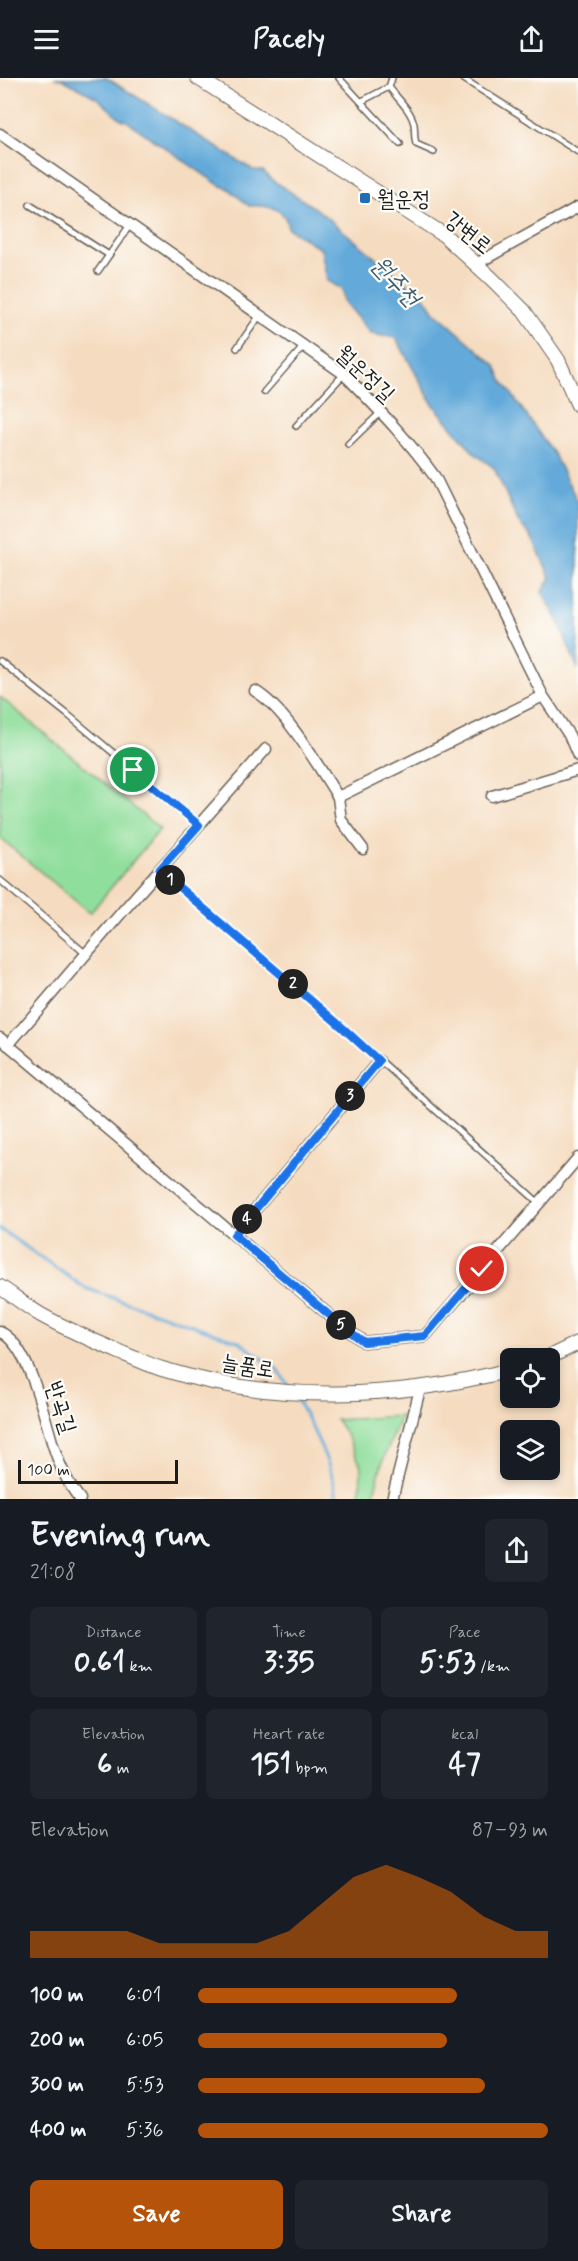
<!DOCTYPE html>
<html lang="en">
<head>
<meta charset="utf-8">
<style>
  :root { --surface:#171b24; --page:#20242c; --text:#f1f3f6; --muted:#9ea1a6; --accent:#b45309 }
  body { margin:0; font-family:Mynerve,"Poor Story",sans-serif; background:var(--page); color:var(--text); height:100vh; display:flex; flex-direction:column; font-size:22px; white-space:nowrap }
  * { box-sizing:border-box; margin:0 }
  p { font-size:20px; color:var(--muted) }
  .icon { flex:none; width:33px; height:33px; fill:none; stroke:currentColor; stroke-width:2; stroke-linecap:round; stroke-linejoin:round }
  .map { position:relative; height:1421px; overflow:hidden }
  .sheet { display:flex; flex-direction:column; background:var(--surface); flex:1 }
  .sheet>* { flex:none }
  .tools { position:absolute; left:500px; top:1270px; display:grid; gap:12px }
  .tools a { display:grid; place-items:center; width:60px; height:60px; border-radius:9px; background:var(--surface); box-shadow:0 3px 9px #0003; font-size:30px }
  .scale { position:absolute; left:18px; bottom:15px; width:160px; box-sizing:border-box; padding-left:6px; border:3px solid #1c1c1c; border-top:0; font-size:16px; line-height:21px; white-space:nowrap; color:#1c1c1c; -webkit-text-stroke:4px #fdfcf7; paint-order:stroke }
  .pin { position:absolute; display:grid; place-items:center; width:51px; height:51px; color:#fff; margin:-26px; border:3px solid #fff; border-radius:50%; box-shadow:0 2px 6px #0007 }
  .km { position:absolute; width:30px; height:30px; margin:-15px; border-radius:50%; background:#222; color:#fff; font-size:16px; line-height:30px; text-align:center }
  .round { display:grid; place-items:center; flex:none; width:63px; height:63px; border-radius:9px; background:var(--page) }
  .summary { display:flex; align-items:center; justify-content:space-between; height:102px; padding:0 30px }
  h1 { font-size:33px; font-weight:800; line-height:45px }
  .metrics { display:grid; grid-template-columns:repeat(3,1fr); gap:9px; height:102px; padding:6px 30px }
  .metrics div { display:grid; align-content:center; border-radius:9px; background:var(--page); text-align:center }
  .metrics b { font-size:30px; font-weight:800 }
  .metrics small { font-size:16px; font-weight:400 }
  .metrics p { font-size:16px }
  .chart { height:168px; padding:12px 30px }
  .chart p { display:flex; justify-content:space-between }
  .chart svg { width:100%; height:108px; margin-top:6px; fill:var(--accent); opacity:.7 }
  .button { display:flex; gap:12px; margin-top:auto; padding:12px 30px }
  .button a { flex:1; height:69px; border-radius:9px; background:var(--accent); color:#fff; font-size:24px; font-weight:800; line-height:69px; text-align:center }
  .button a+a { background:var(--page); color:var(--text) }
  ul { padding:0 30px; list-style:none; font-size:20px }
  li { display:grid; grid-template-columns:96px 72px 1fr; align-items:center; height:45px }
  li i { height:15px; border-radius:8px; background:var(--accent) }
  header { display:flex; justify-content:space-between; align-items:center; height:78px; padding:0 30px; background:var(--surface); font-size:27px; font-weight:800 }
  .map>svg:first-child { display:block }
</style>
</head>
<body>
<header><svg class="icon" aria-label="menu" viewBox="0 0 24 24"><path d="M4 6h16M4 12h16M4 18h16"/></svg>Pacely<svg class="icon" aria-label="share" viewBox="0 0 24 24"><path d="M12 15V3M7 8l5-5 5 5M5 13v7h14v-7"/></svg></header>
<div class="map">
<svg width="578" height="1421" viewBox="0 0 578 1421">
  <rect width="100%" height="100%" fill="#fdfcf7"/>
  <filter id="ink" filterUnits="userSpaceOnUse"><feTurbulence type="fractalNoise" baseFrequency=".0167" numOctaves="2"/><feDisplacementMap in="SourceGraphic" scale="12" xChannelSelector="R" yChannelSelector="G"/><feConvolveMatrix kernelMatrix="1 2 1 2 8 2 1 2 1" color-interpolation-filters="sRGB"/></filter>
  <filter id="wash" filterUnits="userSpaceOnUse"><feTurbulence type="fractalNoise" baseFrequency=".008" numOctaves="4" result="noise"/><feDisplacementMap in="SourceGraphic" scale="24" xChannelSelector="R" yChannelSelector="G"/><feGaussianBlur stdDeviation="1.35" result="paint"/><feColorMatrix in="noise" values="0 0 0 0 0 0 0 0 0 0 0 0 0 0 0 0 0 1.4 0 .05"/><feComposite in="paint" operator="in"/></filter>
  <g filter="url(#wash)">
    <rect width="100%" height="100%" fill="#f5dcc0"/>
    <g fill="#90de9c" stroke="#567d5c" stroke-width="1.5">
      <path d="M0 619 160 751 90 835 0 760Z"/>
      <path d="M401 1338 382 1385 374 1416 375 1421H360L361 1388 347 1358 336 1342Z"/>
    </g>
    <path fill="#64aada" stroke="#40637b" stroke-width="1.5" d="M54 0H107L253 92 263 93 272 102 318 132 428 223 434 233 496 288 502 302 554 377 578 424V592L558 542 542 514 551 500 531 458 519 445 494 390 474 375 432 325 396 260 371 256 344 224 342 211 327 203 321 171 288 150C286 129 267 127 249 128L228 110 219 107 125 42 121 41 97 20 62 1Z"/>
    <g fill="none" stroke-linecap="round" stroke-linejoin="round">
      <g stroke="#64aada" stroke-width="3">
        <path d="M0 1151 85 1210 238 1263 278 1292 288 1308"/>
        <path d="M295 1319C311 1345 334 1391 337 1421"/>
      </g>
    </g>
  </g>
  <g filter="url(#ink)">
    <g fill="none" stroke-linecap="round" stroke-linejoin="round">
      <g stroke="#685f55" stroke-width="8">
        <g id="service">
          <path d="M339 0 400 66"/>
          <path d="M462 0 578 74"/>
          <path d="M389 9C397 20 411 32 414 46 415 53 414 59 416 66L434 74"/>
          <path d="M362 23 389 9 392 0"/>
          <path d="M30 127 109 177"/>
          <path d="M98 193 130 147"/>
          <path d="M237 270 260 237"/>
          <path d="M264 314 304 268"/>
          <path d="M296 348 344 296"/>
          <path d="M348 366 381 334"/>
          <path d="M0 583 67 636 199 747"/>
          <path d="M159 792 343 949 539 1125"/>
          <path d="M0 802 86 876"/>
        </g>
      </g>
      <g stroke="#685f55" stroke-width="13">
        <g id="minor">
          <path d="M0 56 344 296C376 329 408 361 435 399L543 618 569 657 578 678"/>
          <path d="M476 186 578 129"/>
          <path d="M255 613C286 631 318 688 338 719L543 618"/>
          <path d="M492 718 578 692"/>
          <path d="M338 719 341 742 363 771"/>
          <path d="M0 960 341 1247 364 1264 425 1258 578 1080"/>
          <path d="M8 967 122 834 266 671"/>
          <path d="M234 1157 379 983"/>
          <path d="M0 1254C29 1266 44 1339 53 1367 59 1386 67 1405 80 1421"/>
          <path d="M392 1421 420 1311"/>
        </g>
      </g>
      <g stroke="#685f55" stroke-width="16">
        <g id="tertiary">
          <path d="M198 0 444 157 491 200 524 233 558 282 578 327"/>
          <path d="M0 1209C14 1218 27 1229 41 1237 68 1252 96 1264 124 1276 137 1281 149 1287 162 1291 275 1326 397 1321 510 1292"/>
          <path d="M545 1281 578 1265"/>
        </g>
      </g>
      <use href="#service" stroke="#fff" stroke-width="5"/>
      <use href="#minor" stroke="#fff" stroke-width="10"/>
      <use href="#tertiary" stroke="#fff" stroke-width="14"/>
    </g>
  </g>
  <g fill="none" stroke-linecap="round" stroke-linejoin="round" filter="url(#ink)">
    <g stroke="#fff" stroke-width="12">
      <path id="route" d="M133 692 199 747 159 792 343 950 379 983 234 1157 341 1247 364 1264 425 1258 482 1191"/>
    </g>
    <use href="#route" stroke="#1a73e8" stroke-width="8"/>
  </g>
  <rect fill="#1f6fb2" stroke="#fdfcf7" stroke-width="2" x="359" y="114" width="12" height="12" rx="3"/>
  <g text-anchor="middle" stroke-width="4.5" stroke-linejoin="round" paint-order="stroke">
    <g font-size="22" fill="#1c1c1c" stroke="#fdfcf7" text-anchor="start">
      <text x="377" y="128">월운정</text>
    </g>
    <g font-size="22" fill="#1c1c1c" stroke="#fdfcf7">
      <text transform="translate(469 154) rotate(39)" y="8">강변로</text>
      <text transform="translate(366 295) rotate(43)" y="8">월운정길</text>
      <text transform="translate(248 1287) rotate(9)" y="8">늘품로</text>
      <text transform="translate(62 1329) rotate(72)" y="8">반곡길</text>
    </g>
    <g font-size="24" font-style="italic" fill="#3c5c71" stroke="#fdfcf7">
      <text transform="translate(396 203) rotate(47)" y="8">원주천</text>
    </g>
  </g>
</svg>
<div class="tools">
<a><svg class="icon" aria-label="locate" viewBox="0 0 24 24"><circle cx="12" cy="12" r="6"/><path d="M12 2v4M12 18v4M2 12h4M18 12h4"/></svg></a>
<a><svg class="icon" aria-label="layers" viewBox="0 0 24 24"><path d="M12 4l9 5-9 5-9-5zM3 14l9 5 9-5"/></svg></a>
</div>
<div class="scale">100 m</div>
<div class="pin" style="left:133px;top:692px;background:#1e9e55"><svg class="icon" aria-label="arrive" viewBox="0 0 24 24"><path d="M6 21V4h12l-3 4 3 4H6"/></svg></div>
<div class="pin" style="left:482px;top:1191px;background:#d93025"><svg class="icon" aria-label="check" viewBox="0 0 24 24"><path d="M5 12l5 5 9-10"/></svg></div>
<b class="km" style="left:170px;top:802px">1</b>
<b class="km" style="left:293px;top:906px">2</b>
<b class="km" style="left:350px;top:1018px">3</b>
<b class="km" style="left:247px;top:1141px">4</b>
<b class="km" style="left:341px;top:1247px">5</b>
</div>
<section class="sheet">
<div class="summary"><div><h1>Evening run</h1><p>21:08</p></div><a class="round"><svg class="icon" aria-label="share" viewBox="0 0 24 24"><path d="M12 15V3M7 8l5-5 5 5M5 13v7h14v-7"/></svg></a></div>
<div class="metrics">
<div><p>Distance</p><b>0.61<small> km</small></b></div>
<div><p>Time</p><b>3:35</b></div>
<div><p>Pace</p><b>5:53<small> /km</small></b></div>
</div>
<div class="metrics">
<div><p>Elevation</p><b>6<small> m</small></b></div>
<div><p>Heart rate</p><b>151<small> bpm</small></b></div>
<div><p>kcal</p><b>47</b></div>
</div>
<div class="chart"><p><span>Elevation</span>87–93 m</p>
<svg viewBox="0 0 160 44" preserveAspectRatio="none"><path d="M0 44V33L10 33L20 33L30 33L40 38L50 38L60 38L70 38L80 33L90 22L100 11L110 6L120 11L130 17L140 27L150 33L160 33V44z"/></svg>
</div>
<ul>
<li><b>100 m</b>6:01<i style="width:74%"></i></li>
<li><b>200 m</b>6:05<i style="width:71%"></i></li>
<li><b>300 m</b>5:53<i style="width:82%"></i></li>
<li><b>400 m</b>5:36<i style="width:100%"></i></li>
</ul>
<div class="button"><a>Save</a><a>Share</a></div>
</section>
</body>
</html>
